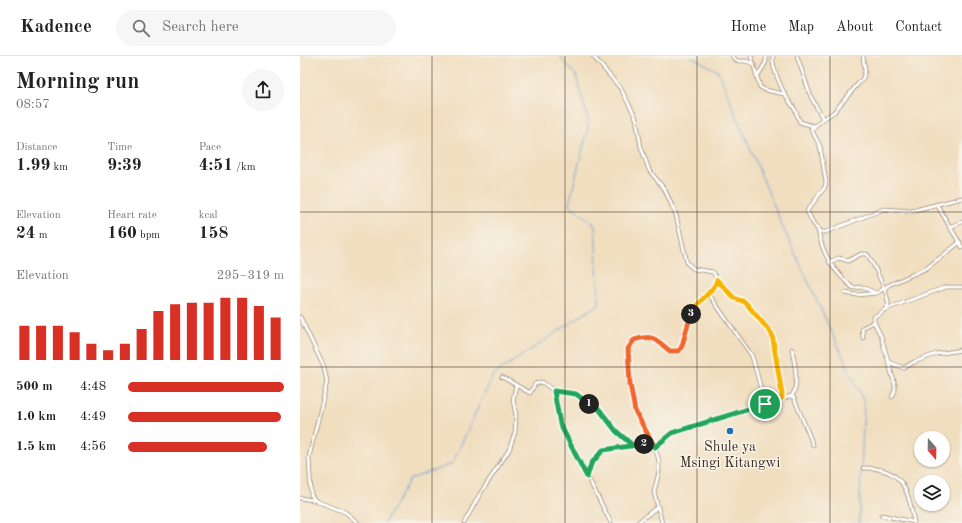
<!DOCTYPE html>
<html lang="en">
<head>
<meta charset="utf-8">
<style>
  :root { --surface:#fff; --page:#f6f6f6; --text:#222; --muted:#767676; --line:#e0e0e0; --accent:#d93025 }
  body { margin:0; font-family:"Old Standard TT",serif; background:var(--page); color:var(--text); height:100vh; display:flex; flex-direction:column; font-size:15px; white-space:nowrap }
  * { box-sizing:border-box; margin:0 }
  p { font-size:13px; color:var(--muted) }
  .icon { flex:none; width:22px; height:22px; fill:none; stroke:currentColor; stroke-width:2; stroke-linecap:round; stroke-linejoin:round }
  .map { position:relative; flex:1; overflow:hidden }
  .sheet { display:flex; flex-direction:column; background:var(--surface); width:300px }
  .sheet>* { flex:none }
  .needle { width:26px; rotate:160deg }
  .fabs { position:absolute; left:614px; top:375px; display:grid; gap:8px }
  .fabs a { display:grid; place-items:center; width:36px; height:36px; border-radius:50%; background:var(--surface); box-shadow:0 1px 3px #0004; font-size:20px }
  .pin { position:absolute; display:grid; place-items:center; width:34px; height:34px; color:#fff; margin:-17px; border:2px solid #fff; border-radius:50%; box-shadow:0 1px 4px #0007 }
  .km { position:absolute; width:20px; height:20px; margin:-10px; border-radius:50%; background:#222; color:#fff; font-size:11px; line-height:20px; text-align:center }
  .round { display:grid; place-items:center; flex:none; width:42px; height:42px; border-radius:21px; background:var(--page) }
  .headline { display:flex; align-items:center; justify-content:space-between; height:68px; padding:0 16px }
  h1 { font-size:22px; font-weight:700; line-height:30px }
  .stats { display:grid; grid-template-columns:repeat(3,1fr); gap:6px; height:68px; padding:4px 16px }
  .stats div { display:grid; align-content:center }
  .stats b { font-size:17px; font-weight:700 }
  .stats small { font-size:11px; font-weight:400 }
  .stats p { font-size:11px }
  .chart { height:112px; padding:8px 16px }
  .chart p { display:flex; justify-content:space-between }
  .chart svg { width:100%; height:72px; margin-top:4px; stroke:var(--accent); stroke-width:6 }
  ul { padding:0 16px; list-style:none; font-size:13px }
  li { display:grid; grid-template-columns:64px 48px 1fr; align-items:center; height:30px }
  li i { height:10px; border-radius:5px; background:var(--accent) }
  header { display:flex; align-items:center; gap:24px; box-sizing:border-box; height:56px; padding:0 20px; background:var(--surface); border-bottom:1px solid var(--line) }
  header strong { font-size:19px }
  nav { display:flex; gap:22px; margin-inline-start:auto; font-size:14px }
  .search { width:280px; height:36px; background:var(--page); display:flex; align-items:center; gap:10px; box-sizing:border-box; padding:0 14px; border-radius:22px; color:var(--muted); font-size:15px }
  main { display:flex; flex:1; min-height:0 }
  .map>svg:first-child { display:block }
</style>
</head>
<body>
<header>
<strong>Kadence</strong>
<div class="search"><svg class="icon" aria-label="search" viewBox="0 0 24 24"><circle cx="10" cy="10" r="6"/><path d="M15 15l6 6"/></svg>Search here</div>
<nav><a>Home</a><a>Map</a><a>About</a><a>Contact</a></nav>
</header>
<main>
<section class="sheet">
<div class="headline"><div><h1>Morning run</h1><p>08:57</p></div><a class="round"><svg class="icon" aria-label="share" viewBox="0 0 24 24"><path d="M12 15V3M7 8l5-5 5 5M5 13v7h14v-7"/></svg></a></div>
<div class="stats">
<div><p>Distance</p><b>1.99<small> km</small></b></div>
<div><p>Time</p><b>9:39</b></div>
<div><p>Pace</p><b>4:51<small> /km</small></b></div>
</div>
<div class="stats">
<div><p>Elevation</p><b>24<small> m</small></b></div>
<div><p>Heart rate</p><b>160<small> bpm</small></b></div>
<div><p>kcal</p><b>158</b></div>
</div>
<div class="chart"><p><span>Elevation</span>295–319 m</p>
<svg viewBox="0 0 160 44" preserveAspectRatio="none"><path d="M5 44V23M15 44V23M25 44V23M35 44V27M45 44V34M55 44V38M65 44V34M75 44V25M85 44V14M95 44V10M105 44V9M115 44V9M125 44V6M135 44V6M145 44V11M155 44V18"/></svg>
</div>
<ul>
<li><b>500 m</b>4:48<i style="width:100%"></i></li>
<li><b>1.0 km</b>4:49<i style="width:98%"></i></li>
<li><b>1.5 km</b>4:56<i style="width:89%"></i></li>
</ul>
</section>
<div class="map">
<svg width="662" height="467" viewBox="0 0 662 467">
  <rect width="100%" height="100%" fill="#f7f3e8"/>
  <filter id="ink" filterUnits="userSpaceOnUse"><feTurbulence type="fractalNoise" baseFrequency=".025" numOctaves="2"/><feDisplacementMap in="SourceGraphic" scale="8" xChannelSelector="R" yChannelSelector="G"/><feConvolveMatrix kernelMatrix="1 2 1 2 8 2 1 2 1" color-interpolation-filters="sRGB"/></filter>
  <filter id="wash" filterUnits="userSpaceOnUse"><feTurbulence type="fractalNoise" baseFrequency=".012" numOctaves="4" result="noise"/><feDisplacementMap in="SourceGraphic" scale="16" xChannelSelector="R" yChannelSelector="G"/><feGaussianBlur stdDeviation="0.9" result="paint"/><feColorMatrix in="noise" values="0 0 0 0 0 0 0 0 0 0 0 0 0 0 0 0 0 1.4 0 .05"/><feComposite in="paint" operator="in"/></filter>
  <g filter="url(#wash)">
    <rect width="100%" height="100%" fill="#f1debf"/>
    <g fill="none" stroke-linecap="round" stroke-linejoin="round">
      <g stroke="#669ed4" stroke-width="1">
        <path d="M390 0 418 15 481 167 564 346 559 467"/>
        <path d="M84 467 110 423 152 408 193 319 299 248 295 169 269 148 289 67 276 19 262 4V0"/>
      </g>
    </g>
  </g>
  <g filter="url(#ink)">
    <g fill="none" stroke-linecap="round" stroke-linejoin="round">
      <g stroke="#96846e" stroke-width="4.5">
        <g id="minor">
          <path d="M293 0 321 33 336 62 341 91 349 114 365 134 376 159 387 207 394 213 413 216 417 224 414 231 392 254 383 290 379 295H370C357 285 354 277 335 284L328 293 330 328 335 355 355 391 359 405V416L354 436 362 467"/>
          <path d="M432 0 437 5H446L454 8"/>
          <path d="M451 0 460 31 465 34 484 38"/>
          <path d="M473 0C471 12 484 39 492 49 496 53 497 61 500 66L513 70"/>
          <path d="M497 0 511 41 522 61V64L511 73 520 90 526 126 525 131 507 155 513 167 520 176H526L584 153 611 155 662 142"/>
          <path d="M457 21 466 6V0"/>
          <path d="M522 64 534 56 563 22 565 15 563 0"/>
          <path d="M637 149 662 191"/>
          <path d="M649 171 662 166"/>
          <path d="M518 174C523 201 534 215 553 232L562 231 576 237"/>
          <path d="M529 206 539 202 548 205 561 198H567C572 205 590 241 588 249 586 255 579 257 574 261V266L562 272 563 282"/>
          <path d="M417 224 434 242 445 246 470 274 482 330 481 342"/>
          <path d="M408 237 452 300 465 348"/>
          <path d="M545 237 557 239 577 237 589 229 627 212 660 186"/>
          <path d="M586 253 646 231H662"/>
          <path d="M0 261 24 311 27 326 9 401 11 439 16 445 45 456 58 467"/>
          <path d="M574 266 581 280 595 329V335L592 341"/>
          <path d="M588 306 604 312 614 306 636 298 662 294"/>
          <path d="M202 321 230 337 235 328 242 326 254 335 276 338 299 353 317 375 333 389"/>
          <path d="M254 335 261 368 311 467"/>
          <path d="M492 340C500 327 494 306 492 293"/>
          <path d="M355 391 372 377 491 340 494 342 513 389"/>
          <path d="M563 412C602 411 609 433 614 467"/>
          <path d="M287 421 291 408 306 393 352 386"/>
          <path d="M0 442 13 444"/>
          <path d="M581 459 614 466"/>
          <path d="M164 467 180 438 209 394 215 376 216 359 213 344 216 329"/>
          <path d="M337 467 356 452"/>
        </g>
      </g>
      <use href="#minor" stroke="#fff" stroke-width="3"/>
    </g>
  </g>
  <g fill="none" stroke-linecap="round" stroke-linejoin="round" filter="url(#ink)">
    <g stroke="#fff" stroke-width="8">
      <path id="split-1" d="M289 348 299 353 316 375 331 388 333 389 352 386 355 391 372 377 465 348"/>
    </g>
    <g stroke="#fff" stroke-width="8">
      <path id="split-2" d="M289 348 276 338 254 335 260 368 287 421 291 408 303 394 344 388"/>
    </g>
    <g stroke="#fff" stroke-width="8">
      <path id="split-3" d="M344 388 352 386 335 355 330 328 328 293 334 284C354 277 357 285 370 295H379L382 290 391 258"/>
    </g>
    <g stroke="#fff" stroke-width="8">
      <path id="split-4" d="M391 258C396 245 415 236 417 224L434 242 445 246 472 278 482 338V342L465 348"/>
    </g>
    <use href="#split-1" stroke="#22a559" stroke-width="5"/>
    <use href="#split-2" stroke="#22a559" stroke-width="5"/>
    <use href="#split-3" stroke="#f0652b" stroke-width="5"/>
    <use href="#split-4" stroke="#f5b400" stroke-width="5"/>
  </g>
  <path fill="none" stroke="#3b2a1e" stroke-width="1" stroke-opacity="0.55" d="M132 0V467M265 0V467M397 0V467M530 0V467M0 156H662M0 311H662"/>
  <circle fill="#1f6fb2" stroke="#f7f3e8" stroke-width="1.5" cx="430" cy="375" r="4"/>
  <g text-anchor="middle" stroke-width="3" stroke-linejoin="round" paint-order="stroke">
    <g font-size="14" fill="#3b2a1e" stroke="#f7f3e8">
      <text x="430" y="395">Shule ya<tspan x="430" dy="16">Msingi Kitangwi</tspan></text>
    </g>
  </g>
</svg>
<div class="fabs">
<a><svg class="needle" viewBox="-14 -14 28 28"><path d="M0-13l5 13h-10z" fill="#e53935"/><path d="M0 13l5-13h-10z" fill="#767676"/></svg></a>
<a><svg class="icon" aria-label="layers" viewBox="0 0 24 24"><path d="M12 4l9 5-9 5-9-5zM3 14l9 5 9-5"/></svg></a>
</div>
<div class="pin" style="left:465px;top:348px;background:#1e9e55"><svg class="icon" aria-label="arrive" viewBox="0 0 24 24"><path d="M6 21V4h12l-3 4 3 4H6"/></svg></div>
<b class="km" style="left:289px;top:348px">1</b>
<b class="km" style="left:344px;top:388px">2</b>
<b class="km" style="left:391px;top:258px">3</b>
</div>
</main>
</body>
</html>
